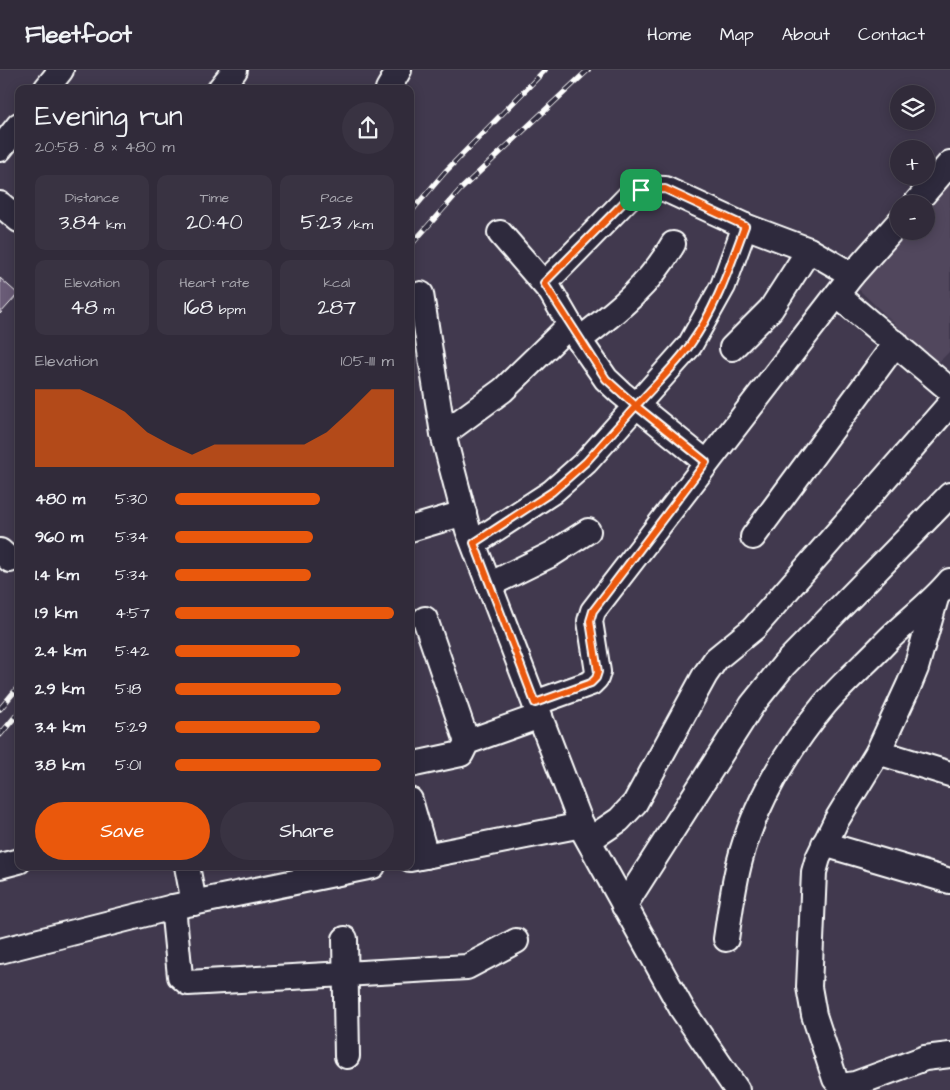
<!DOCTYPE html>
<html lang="en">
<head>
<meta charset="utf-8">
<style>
  :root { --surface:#312b3a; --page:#393342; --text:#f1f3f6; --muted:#a8a7af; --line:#4c4754; --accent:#ea580c }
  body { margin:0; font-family:"Architects Daughter",sans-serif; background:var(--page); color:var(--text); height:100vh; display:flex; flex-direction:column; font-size:19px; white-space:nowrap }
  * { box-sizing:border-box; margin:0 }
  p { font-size:16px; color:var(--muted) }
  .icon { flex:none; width:28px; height:28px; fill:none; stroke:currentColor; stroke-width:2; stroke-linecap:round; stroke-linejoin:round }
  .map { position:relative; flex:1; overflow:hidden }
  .side { position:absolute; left:15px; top:15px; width:399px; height:785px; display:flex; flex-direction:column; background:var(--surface); border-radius:10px; box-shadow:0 2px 12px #0003,0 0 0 1px var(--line) }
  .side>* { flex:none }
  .controls { position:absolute; left:890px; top:15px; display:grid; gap:10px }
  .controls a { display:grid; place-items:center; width:45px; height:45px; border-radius:50%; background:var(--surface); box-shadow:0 2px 12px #0003,0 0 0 1px var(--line); font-size:25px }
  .pin { position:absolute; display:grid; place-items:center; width:42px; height:42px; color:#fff; margin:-21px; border-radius:10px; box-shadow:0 2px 8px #0006 }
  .round { display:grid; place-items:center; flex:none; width:52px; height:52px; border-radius:26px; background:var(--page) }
  .headline { display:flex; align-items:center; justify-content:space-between; height:85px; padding:0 20px }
  h1 { font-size:28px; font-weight:600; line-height:38px }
  .figures { display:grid; grid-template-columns:repeat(3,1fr); gap:8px; height:85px; padding:5px 20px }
  .figures div { display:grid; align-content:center; border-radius:10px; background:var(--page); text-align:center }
  .figures b { font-size:21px; font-weight:600 }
  .figures small { font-size:14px; font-weight:400 }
  .figures p { font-size:14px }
  .chart { height:140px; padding:10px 20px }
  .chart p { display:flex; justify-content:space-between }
  .chart svg { width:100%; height:90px; margin-top:5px; fill:var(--accent); opacity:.7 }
  .cta { display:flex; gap:10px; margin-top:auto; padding:10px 20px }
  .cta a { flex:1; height:58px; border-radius:30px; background:var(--accent); color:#fff; font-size:20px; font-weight:600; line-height:58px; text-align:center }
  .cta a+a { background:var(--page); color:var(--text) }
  ul { padding:0 20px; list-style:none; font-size:16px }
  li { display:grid; grid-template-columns:80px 60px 1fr; align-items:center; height:38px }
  li i { height:12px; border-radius:6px; background:var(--accent) }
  header { display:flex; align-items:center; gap:30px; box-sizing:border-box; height:70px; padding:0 25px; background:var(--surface); border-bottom:1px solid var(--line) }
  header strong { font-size:24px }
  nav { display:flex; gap:28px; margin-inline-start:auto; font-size:18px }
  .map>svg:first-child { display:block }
</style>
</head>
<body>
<header>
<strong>Fleetfoot</strong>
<nav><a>Home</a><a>Map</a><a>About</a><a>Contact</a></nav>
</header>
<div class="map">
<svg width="950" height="1020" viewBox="0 0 950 1020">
  <rect width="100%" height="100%" fill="#41394e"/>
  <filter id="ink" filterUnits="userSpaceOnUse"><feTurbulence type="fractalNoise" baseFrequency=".02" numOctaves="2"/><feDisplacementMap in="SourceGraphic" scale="10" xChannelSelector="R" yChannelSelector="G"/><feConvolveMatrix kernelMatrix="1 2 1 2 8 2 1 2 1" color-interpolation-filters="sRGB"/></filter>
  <g filter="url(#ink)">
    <path fill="#51475d" d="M950 105V281L937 294 854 215 901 161H926V134Z"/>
    <path fill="#6a5b77" stroke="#fff" d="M0 208 18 224 0 244Z"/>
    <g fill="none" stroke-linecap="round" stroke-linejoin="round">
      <g stroke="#fff" stroke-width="28">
        <g id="street">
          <path d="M46 19 61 0"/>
          <path d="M220 19 235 0"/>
          <path d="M388 19 399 0"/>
          <path d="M0 79 19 55"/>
          <path d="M0 134 19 150"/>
          <path d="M915 134 950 93"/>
          <path d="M500 163 551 222 579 270 606 309 621 323 706 392"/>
          <path d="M545 213 629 127C642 120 651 118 665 119L745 156 809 180 852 205"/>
          <path d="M421 224 443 364 468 460 585 764 682 939 737 1020"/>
          <path d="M837 225 950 320"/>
          <path d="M579 270C616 242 650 215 673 174"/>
          <path d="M732 278 771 239 809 180"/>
          <path d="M443 364 503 320 570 255"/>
          <path d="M410 459 464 443"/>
          <path d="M753 467 896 273"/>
          <path d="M474 473 552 422 586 392 690 275 723 216 745 156"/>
          <path d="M0 481 10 490"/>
          <path d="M489 515 552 484 588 461"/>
          <path d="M936 528 916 598 909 615 878 682 836 751 818 788 814 802 809 917 814 945 835 1009 841 1016 855 1014 925 988 950 985"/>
          <path d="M425 549 467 672"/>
          <path d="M535 633 591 613 596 608 598 602 590 551 593 541 852 205 899 152"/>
          <path d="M878 682 950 704"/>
          <path d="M410 695 461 684 467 672 540 646"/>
          <path d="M410 730 426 786"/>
          <path d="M589 770 619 750 635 733 705 605 716 589 754 558 950 334"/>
          <path d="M824 774 950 811"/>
          <path d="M410 789 582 755"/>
          <path d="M0 796 19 791"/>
          <path d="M187 796 194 833"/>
          <path d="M624 836 752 635 784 595 950 425"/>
          <path d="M173 837 180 906 188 913 467 897 516 871"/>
          <path d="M345 869 347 986"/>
          <path d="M726 869C730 843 733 816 740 790 754 735 788 678 825 634 843 613 865 594 884 574 905 552 930 535 950 511"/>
          <path d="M0 881 173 837 373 796"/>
        </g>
      </g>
      <use href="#street" stroke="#2f2a3d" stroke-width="24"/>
      <g stroke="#fff" stroke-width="5.5">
        <g id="rail">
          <path d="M410 143 445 102 545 0"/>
          <path d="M410 176 460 120 588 0"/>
          <path d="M0 639 19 616"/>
          <path d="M0 665 19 642"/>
        </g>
      </g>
      <use href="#rail" stroke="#2f2a3d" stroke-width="4" stroke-dasharray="11" stroke-linecap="butt"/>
    </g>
  </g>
  <g fill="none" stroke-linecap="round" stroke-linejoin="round" filter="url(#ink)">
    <g stroke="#fff" stroke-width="10">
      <path id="route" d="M641 120 629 127 544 213 606 309 636 336 586 392 552 422 474 473 535 633 591 613 596 608 598 602 590 551 593 541 706 392 636 336C654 316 675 296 690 275 716 239 730 196 745 156L665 119 641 120"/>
    </g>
    <use href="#route" stroke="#ea580c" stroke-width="6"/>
  </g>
</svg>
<div class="controls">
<a><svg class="icon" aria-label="layers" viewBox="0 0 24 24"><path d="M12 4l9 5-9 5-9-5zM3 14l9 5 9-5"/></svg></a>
<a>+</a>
<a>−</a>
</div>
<div class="pin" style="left:641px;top:120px;background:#1e9e55"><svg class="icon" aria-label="arrive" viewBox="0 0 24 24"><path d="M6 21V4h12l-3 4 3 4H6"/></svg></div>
<section class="side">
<div class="headline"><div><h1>Evening run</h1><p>20:58 · 8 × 480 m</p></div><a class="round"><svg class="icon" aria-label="share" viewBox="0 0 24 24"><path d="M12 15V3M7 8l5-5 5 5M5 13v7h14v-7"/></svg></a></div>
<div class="figures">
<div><p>Distance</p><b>3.84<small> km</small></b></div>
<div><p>Time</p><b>20:40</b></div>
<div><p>Pace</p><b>5:23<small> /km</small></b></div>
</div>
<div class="figures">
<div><p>Elevation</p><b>48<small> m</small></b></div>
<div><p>Heart rate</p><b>168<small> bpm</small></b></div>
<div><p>kcal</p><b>287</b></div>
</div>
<div class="chart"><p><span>Elevation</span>105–111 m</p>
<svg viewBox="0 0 160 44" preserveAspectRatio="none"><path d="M0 44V6L10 6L20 6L30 11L40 17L50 27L60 33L70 38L80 33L90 33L100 33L110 33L120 33L130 27L140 17L150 6L160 6V44z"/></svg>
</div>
<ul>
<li><b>480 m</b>5:30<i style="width:66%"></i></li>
<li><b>960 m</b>5:34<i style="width:63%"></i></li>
<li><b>1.4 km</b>5:34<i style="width:62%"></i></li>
<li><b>1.9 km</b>4:57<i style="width:100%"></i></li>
<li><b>2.4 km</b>5:42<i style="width:57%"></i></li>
<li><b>2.9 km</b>5:18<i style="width:76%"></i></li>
<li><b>3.4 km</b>5:29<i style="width:66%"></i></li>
<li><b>3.8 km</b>5:01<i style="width:94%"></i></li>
</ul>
<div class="cta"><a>Save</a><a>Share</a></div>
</section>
</div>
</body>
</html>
